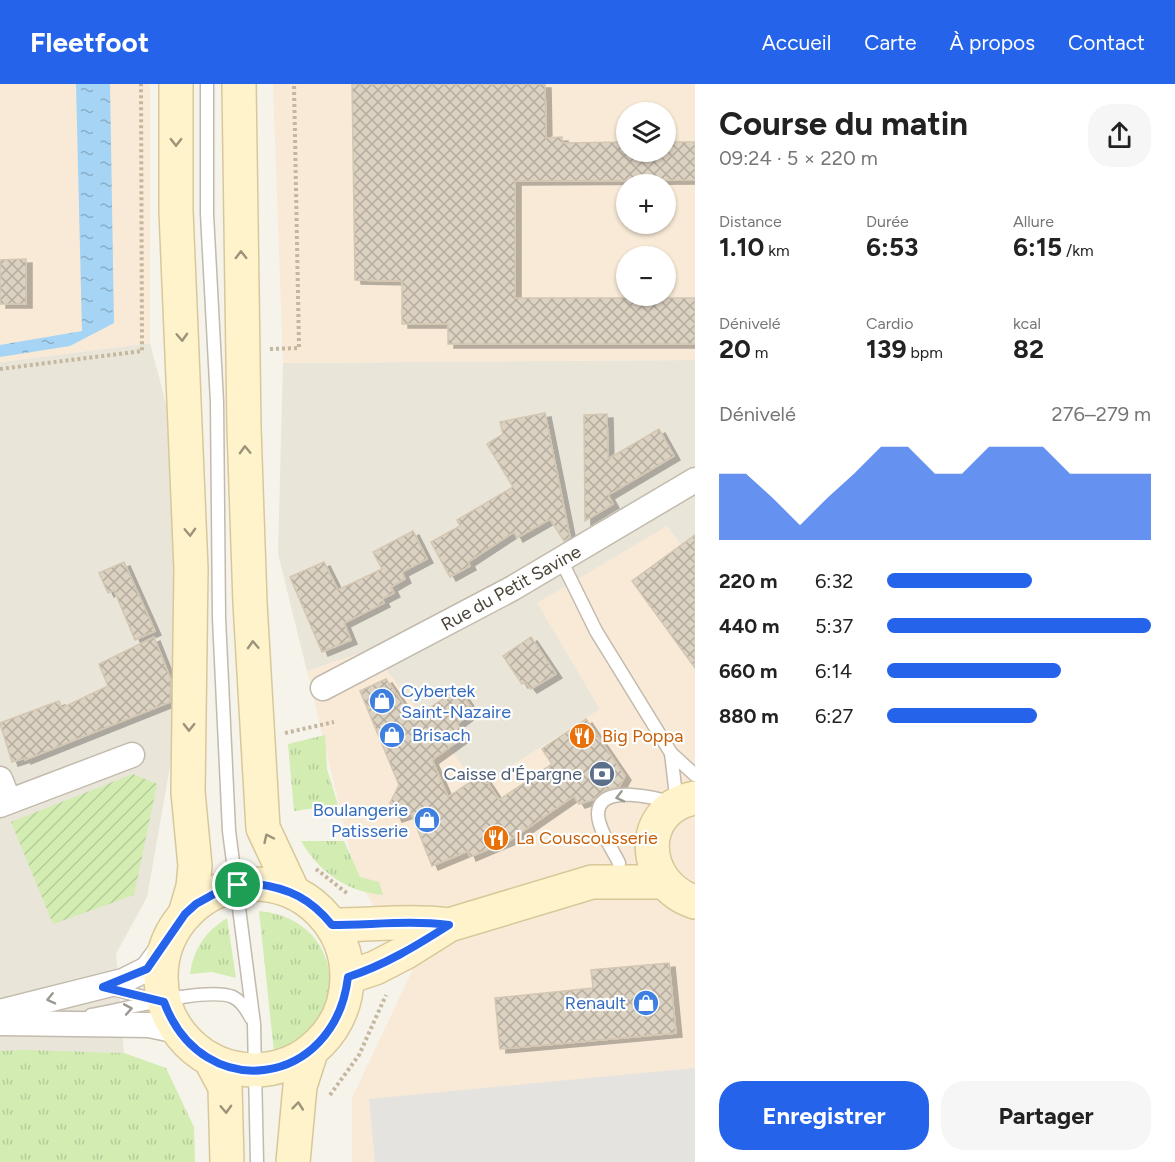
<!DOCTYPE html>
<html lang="fr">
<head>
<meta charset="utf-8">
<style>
  :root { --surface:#fff; --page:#f6f6f6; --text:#222; --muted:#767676; --accent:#2563eb }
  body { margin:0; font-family:Figtree,sans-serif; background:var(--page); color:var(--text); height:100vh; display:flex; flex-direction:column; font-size:22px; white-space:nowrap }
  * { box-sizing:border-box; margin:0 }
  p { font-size:20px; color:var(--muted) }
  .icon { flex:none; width:33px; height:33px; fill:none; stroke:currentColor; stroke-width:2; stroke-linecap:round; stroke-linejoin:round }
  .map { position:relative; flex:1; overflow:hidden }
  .panel { display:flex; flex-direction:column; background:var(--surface); width:480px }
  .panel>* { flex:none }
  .buttons { position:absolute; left:616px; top:18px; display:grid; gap:12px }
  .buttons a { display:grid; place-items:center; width:60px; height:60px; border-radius:50%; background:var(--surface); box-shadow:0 2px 4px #0004; font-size:30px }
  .pin { position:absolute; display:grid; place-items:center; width:51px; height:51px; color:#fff; margin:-26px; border:3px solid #fff; border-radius:50%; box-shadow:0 2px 6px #0007 }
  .round { display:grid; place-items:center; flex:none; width:63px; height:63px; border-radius:24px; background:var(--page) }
  .summary { display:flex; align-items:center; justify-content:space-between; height:102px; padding:0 24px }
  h1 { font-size:33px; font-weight:700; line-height:45px }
  .stats { display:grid; grid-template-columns:repeat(3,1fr); gap:9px; height:102px; padding:6px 24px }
  .stats div { display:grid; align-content:center }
  .stats b { font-size:26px; font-weight:700 }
  .stats small { font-size:16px; font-weight:400 }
  .stats p { font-size:16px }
  .chart { height:168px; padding:12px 24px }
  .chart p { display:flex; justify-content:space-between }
  .chart svg { width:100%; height:108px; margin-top:6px; fill:var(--accent); opacity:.7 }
  .action { display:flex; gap:12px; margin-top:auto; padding:12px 24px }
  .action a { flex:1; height:69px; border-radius:24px; background:var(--accent); color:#fff; font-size:24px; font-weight:700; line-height:69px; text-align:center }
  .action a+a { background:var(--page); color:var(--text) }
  ul { padding:0 24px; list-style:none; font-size:20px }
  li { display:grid; grid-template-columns:96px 72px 1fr; align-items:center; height:45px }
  li i { height:15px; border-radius:8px; background:var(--accent) }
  header { display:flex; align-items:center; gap:36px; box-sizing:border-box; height:84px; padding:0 30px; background:var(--accent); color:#fff }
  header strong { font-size:28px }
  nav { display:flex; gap:33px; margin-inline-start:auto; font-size:21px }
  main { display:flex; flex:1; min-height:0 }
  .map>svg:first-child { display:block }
</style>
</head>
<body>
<header>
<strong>Fleetfoot</strong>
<nav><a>Accueil</a><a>Carte</a><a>À propos</a><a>Contact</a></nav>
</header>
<main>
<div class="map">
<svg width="695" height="1078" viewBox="0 0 695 1078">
  <defs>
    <pattern id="grass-tufts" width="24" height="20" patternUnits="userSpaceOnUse" patternTransform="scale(1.5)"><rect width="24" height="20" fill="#d2ecb2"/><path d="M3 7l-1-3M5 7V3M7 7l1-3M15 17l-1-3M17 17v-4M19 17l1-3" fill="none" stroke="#b6cc9a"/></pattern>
    <pattern id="garden-furrows" width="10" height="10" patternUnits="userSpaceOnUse" patternTransform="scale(1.5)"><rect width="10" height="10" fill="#d2ecb2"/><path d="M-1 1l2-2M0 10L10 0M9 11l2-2" fill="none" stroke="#b6cc9a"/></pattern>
    <pattern id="water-ripples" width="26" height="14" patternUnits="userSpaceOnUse" patternTransform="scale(1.5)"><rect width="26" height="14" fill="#a5d4f5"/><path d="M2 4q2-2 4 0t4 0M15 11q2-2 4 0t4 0" fill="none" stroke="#88aec7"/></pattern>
    <pattern id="building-cross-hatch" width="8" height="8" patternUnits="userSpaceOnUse" patternTransform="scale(1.5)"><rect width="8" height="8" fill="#dcd2c2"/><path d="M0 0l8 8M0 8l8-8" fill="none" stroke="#b4ac9f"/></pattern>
    <filter id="shadow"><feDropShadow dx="6" dy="4" stdDeviation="0" flood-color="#0004"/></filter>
  </defs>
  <rect width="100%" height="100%" fill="#f6f3eb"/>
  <g fill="#eae5d9">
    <path d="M150 259 170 335 181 620 147 813 116 870 124 969 0 967V278Z"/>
    <path d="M695 276V479L538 519 600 625 479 703 370 566 307 587 278 470 283 279Z"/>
  </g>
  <g fill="#f8ead6" fill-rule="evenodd">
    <path d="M0 0H150V259L0 278Z"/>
    <path d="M273 0H695V276L283 279ZM627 28H666V68H627ZM627 100H666V140H627ZM627 172H666V212H627Z"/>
    <path d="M667 442 695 479V1078H352V1014L412 887 356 792 307 587 370 566 480 703 600 625 537 519Z"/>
  </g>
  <g fill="url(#grass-tufts)">
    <path d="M325 651 327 685 338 721 294 727 288 660Z"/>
    <path d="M301 757H344L360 793 379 798 383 811C347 808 319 788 301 757Z"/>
    <path d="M259 827C345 834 355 941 274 968Z"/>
    <path d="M227 834 236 894 212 888 190 890C194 864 205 848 227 834Z"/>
    <path d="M24 966 124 969 166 984 194 1043 195 1078H0V967Z"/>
  </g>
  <path fill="url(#garden-furrows)" d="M133 690 157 700 134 811 53 840 11 738Z"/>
  <path fill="#e5e3df" d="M695 984V1078H375L369 1015Z"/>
  <path fill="url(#water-ripples)" d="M76 0H110L114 239 70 262 0 273V261L82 247Z"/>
  <g fill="url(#building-cross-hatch)" stroke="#d4c7b2" stroke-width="1.5" filter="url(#shadow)">
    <path d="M352 0H545L546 54 562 53V59L627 58V68H666V58H695V96L515 97V214H695V260H448V240H402V197L355 196Z"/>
    <path d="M26 175V220H0V176Z"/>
    <path d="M545 329 570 453 564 457 550 435 517 454 514 448 468 478 470 482 450 493 431 458 460 442 457 436 513 403 487 360 503 350 500 338Z"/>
    <path d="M607 330 608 375 659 345 674 372 608 411 613 420 585 437 584 331Z"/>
    <path d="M413 447 427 475 402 488 405 495 391 503 394 509 382 515 384 519 344 539 351 556 322 568 290 493 324 478 338 506 382 485 373 468Z"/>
    <path d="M695 451V584L632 497Z"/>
    <path d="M124 478 155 547 135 556 114 506 108 509 99 489Z"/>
    <path d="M154 553 171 596 170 618 25 676V674L12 678 0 639 59 617 62 624 108 602 99 580Z"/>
    <path d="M531 553 556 590 531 605 525 598 522 600 503 572Z"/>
    <path d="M386 595 414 635 458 604 474 627 457 640 465 652 432 676 448 713 482 690 499 716 552 680 542 665 586 635 625 692 619 703 605 706 594 715 579 720 574 712 510 756 470 773 468 767 432 782 411 729 396 734 390 719 399 701 360 607Z"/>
    <path d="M669 879 676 949 500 965 495 914 593 904 591 886Z"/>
  </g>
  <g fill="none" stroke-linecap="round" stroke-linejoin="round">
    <g stroke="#c2bbad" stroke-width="15">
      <g id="lane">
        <path d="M207 0V130L217 318 219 534 229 747 254 940 257 1078"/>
        <path d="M561 476 596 547 671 669 695 691"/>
        <path d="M619 779C613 766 599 747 598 731 597 697 661 715 677 720L671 669"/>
        <path d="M113 905 160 917"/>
        <path d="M91 931C123 926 206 902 233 913 241 917 247 926 251 934"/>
      </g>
    </g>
    <g stroke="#c2bbad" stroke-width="27">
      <g id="street">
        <path d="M323 604 513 504 695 396"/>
        <path d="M0 695 9 717"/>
        <path d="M0 721 132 671"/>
        <path d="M0 928 123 897 147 885 168 857"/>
        <path d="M0 939 149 941 178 947"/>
      </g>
    </g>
    <g stroke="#d8c899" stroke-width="36">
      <g id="secondary">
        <path d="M176 0V127L191 485 188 708 195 782 193 803 185 830"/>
        <path d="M239 0 244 344 250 519 263 744 293 808"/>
        <path d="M695 714C637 724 639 800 695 818"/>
        <circle cx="254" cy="893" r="93"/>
        <path d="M332 841C371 841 410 836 449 841"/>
        <path d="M348 893 375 884 406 868 449 841 592 798H663"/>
        <path d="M210 975 225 1003 227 1078"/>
        <path d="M293 1078 300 1002 311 968"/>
      </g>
    </g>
    <g stroke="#c5b79d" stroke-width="4" stroke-dasharray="3 3" stroke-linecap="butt">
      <path d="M270 265 299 264 294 0"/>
      <path d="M0 285 142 267 141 0"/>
      <path d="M285 649 334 638"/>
      <path d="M316 785 348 810"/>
      <path d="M330 1011 359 971 386 911"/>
    </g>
    <use href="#lane" stroke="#fff" stroke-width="12"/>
    <use href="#street" stroke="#fff" stroke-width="24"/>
    <use href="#secondary" stroke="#fff3cc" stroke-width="33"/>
  </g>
  <defs><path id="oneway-chevron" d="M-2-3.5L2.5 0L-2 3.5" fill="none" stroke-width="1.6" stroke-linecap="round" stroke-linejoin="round" transform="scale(1.5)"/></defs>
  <g stroke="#9c937b">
    <use href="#oneway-chevron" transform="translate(176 58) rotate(90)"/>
    <use href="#oneway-chevron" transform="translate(241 171) rotate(-91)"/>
    <use href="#oneway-chevron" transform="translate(182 253) rotate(87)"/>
    <use href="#oneway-chevron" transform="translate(245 366) rotate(-92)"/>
    <use href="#oneway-chevron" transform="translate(190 448) rotate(88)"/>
    <use href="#oneway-chevron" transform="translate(253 561) rotate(-93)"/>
    <use href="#oneway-chevron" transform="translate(189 643) rotate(91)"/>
    <use href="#oneway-chevron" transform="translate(268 754) rotate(-115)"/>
    <use href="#oneway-chevron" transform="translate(298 1022) rotate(-84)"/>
    <use href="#oneway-chevron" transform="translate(226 1025) rotate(88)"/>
  </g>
  <g stroke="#9c9892">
    <use href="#oneway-chevron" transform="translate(620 713) rotate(166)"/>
    <use href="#oneway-chevron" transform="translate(51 915) rotate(167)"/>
    <use href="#oneway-chevron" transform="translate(128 925) rotate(-10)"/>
  </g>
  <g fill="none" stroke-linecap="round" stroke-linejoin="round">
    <g stroke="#fff" stroke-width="12">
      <path id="route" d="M256 800C289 804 311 815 332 841 371 841 410 836 449 841 416 862 385 881 348 893 335 1003 203 1022 164 918L103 903 147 885 185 830 196 820 223 805Z"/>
    </g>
    <use href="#route" stroke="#2563eb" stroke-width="8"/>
  </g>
  <defs>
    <g id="shop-disc" transform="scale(1.35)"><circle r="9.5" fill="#3f7fe0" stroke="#fff"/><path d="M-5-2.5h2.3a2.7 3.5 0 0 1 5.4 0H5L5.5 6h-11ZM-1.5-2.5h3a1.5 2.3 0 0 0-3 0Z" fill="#fff"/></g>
    <g id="restaurant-disc" transform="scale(1.35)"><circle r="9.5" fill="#e8710a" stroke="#fff"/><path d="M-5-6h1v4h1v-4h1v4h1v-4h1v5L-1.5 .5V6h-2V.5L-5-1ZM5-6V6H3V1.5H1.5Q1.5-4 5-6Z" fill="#fff"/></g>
    <g id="bank-disc" transform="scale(1.35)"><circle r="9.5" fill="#5c6f8a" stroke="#fff"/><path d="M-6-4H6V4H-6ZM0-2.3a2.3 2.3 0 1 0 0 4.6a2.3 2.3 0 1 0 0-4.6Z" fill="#fff"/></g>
  </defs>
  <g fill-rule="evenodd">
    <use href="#shop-disc" x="382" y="617"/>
    <use href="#shop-disc" x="392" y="651"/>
    <use href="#restaurant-disc" x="582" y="652"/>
    <use href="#bank-disc" x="602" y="690"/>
    <use href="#shop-disc" x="427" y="736"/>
    <use href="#restaurant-disc" x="496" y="754"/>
    <use href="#shop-disc" x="646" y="919"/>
  </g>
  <g text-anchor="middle" stroke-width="4.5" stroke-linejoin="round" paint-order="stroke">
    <g font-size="18" fill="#4b4438" stroke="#fff">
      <text transform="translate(511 504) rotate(-29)" y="6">Rue du Petit Savine</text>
    </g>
    <g font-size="18" fill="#366cbe" stroke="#fff" text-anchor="start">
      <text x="401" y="613">Cybertek<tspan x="401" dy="21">Saint-Nazaire</tspan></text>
      <text x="412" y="657">Brisach</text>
      <text x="408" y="732" text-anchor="end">Boulangerie<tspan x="408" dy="21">Patisserie</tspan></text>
      <text x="626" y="925" text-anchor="end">Renault</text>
    </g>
    <g font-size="18" fill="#c56008" stroke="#fff" text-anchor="start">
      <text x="602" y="658">Big Poppa</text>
      <text x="516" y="760">La Couscousserie</text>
    </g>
    <g font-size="18" fill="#4e5e75" stroke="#fff" text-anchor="end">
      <text x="582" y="696">Caisse d'Épargne</text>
    </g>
  </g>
</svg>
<div class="buttons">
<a><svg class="icon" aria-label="layers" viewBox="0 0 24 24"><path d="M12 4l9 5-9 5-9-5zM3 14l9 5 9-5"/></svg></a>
<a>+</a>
<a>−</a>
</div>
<div class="pin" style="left:238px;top:801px;background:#1e9e55"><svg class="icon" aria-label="arrive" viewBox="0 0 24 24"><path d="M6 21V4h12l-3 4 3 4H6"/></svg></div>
</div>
<section class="panel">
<div class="summary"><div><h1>Course du matin</h1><p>09:24 · 5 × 220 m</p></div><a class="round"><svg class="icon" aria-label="share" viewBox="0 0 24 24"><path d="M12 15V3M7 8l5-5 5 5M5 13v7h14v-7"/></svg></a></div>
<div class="stats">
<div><p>Distance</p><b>1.10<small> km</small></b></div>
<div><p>Durée</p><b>6:53</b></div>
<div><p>Allure</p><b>6:15<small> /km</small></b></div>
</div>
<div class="stats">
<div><p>Dénivelé</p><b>20<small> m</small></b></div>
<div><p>Cardio</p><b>139<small> bpm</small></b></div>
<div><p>kcal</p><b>82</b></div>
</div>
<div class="chart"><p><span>Dénivelé</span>276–279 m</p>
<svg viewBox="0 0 160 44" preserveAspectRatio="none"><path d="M0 44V17L10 17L20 27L30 38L40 27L50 17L60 6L70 6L80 17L90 17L100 6L110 6L120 6L130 17L140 17L150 17L160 17V44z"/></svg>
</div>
<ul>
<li><b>220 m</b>6:32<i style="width:55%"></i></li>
<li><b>440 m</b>5:37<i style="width:100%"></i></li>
<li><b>660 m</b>6:14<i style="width:66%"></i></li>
<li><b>880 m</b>6:27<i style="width:57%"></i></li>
</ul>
<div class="action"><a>Enregistrer</a><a>Partager</a></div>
</section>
</main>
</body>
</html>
